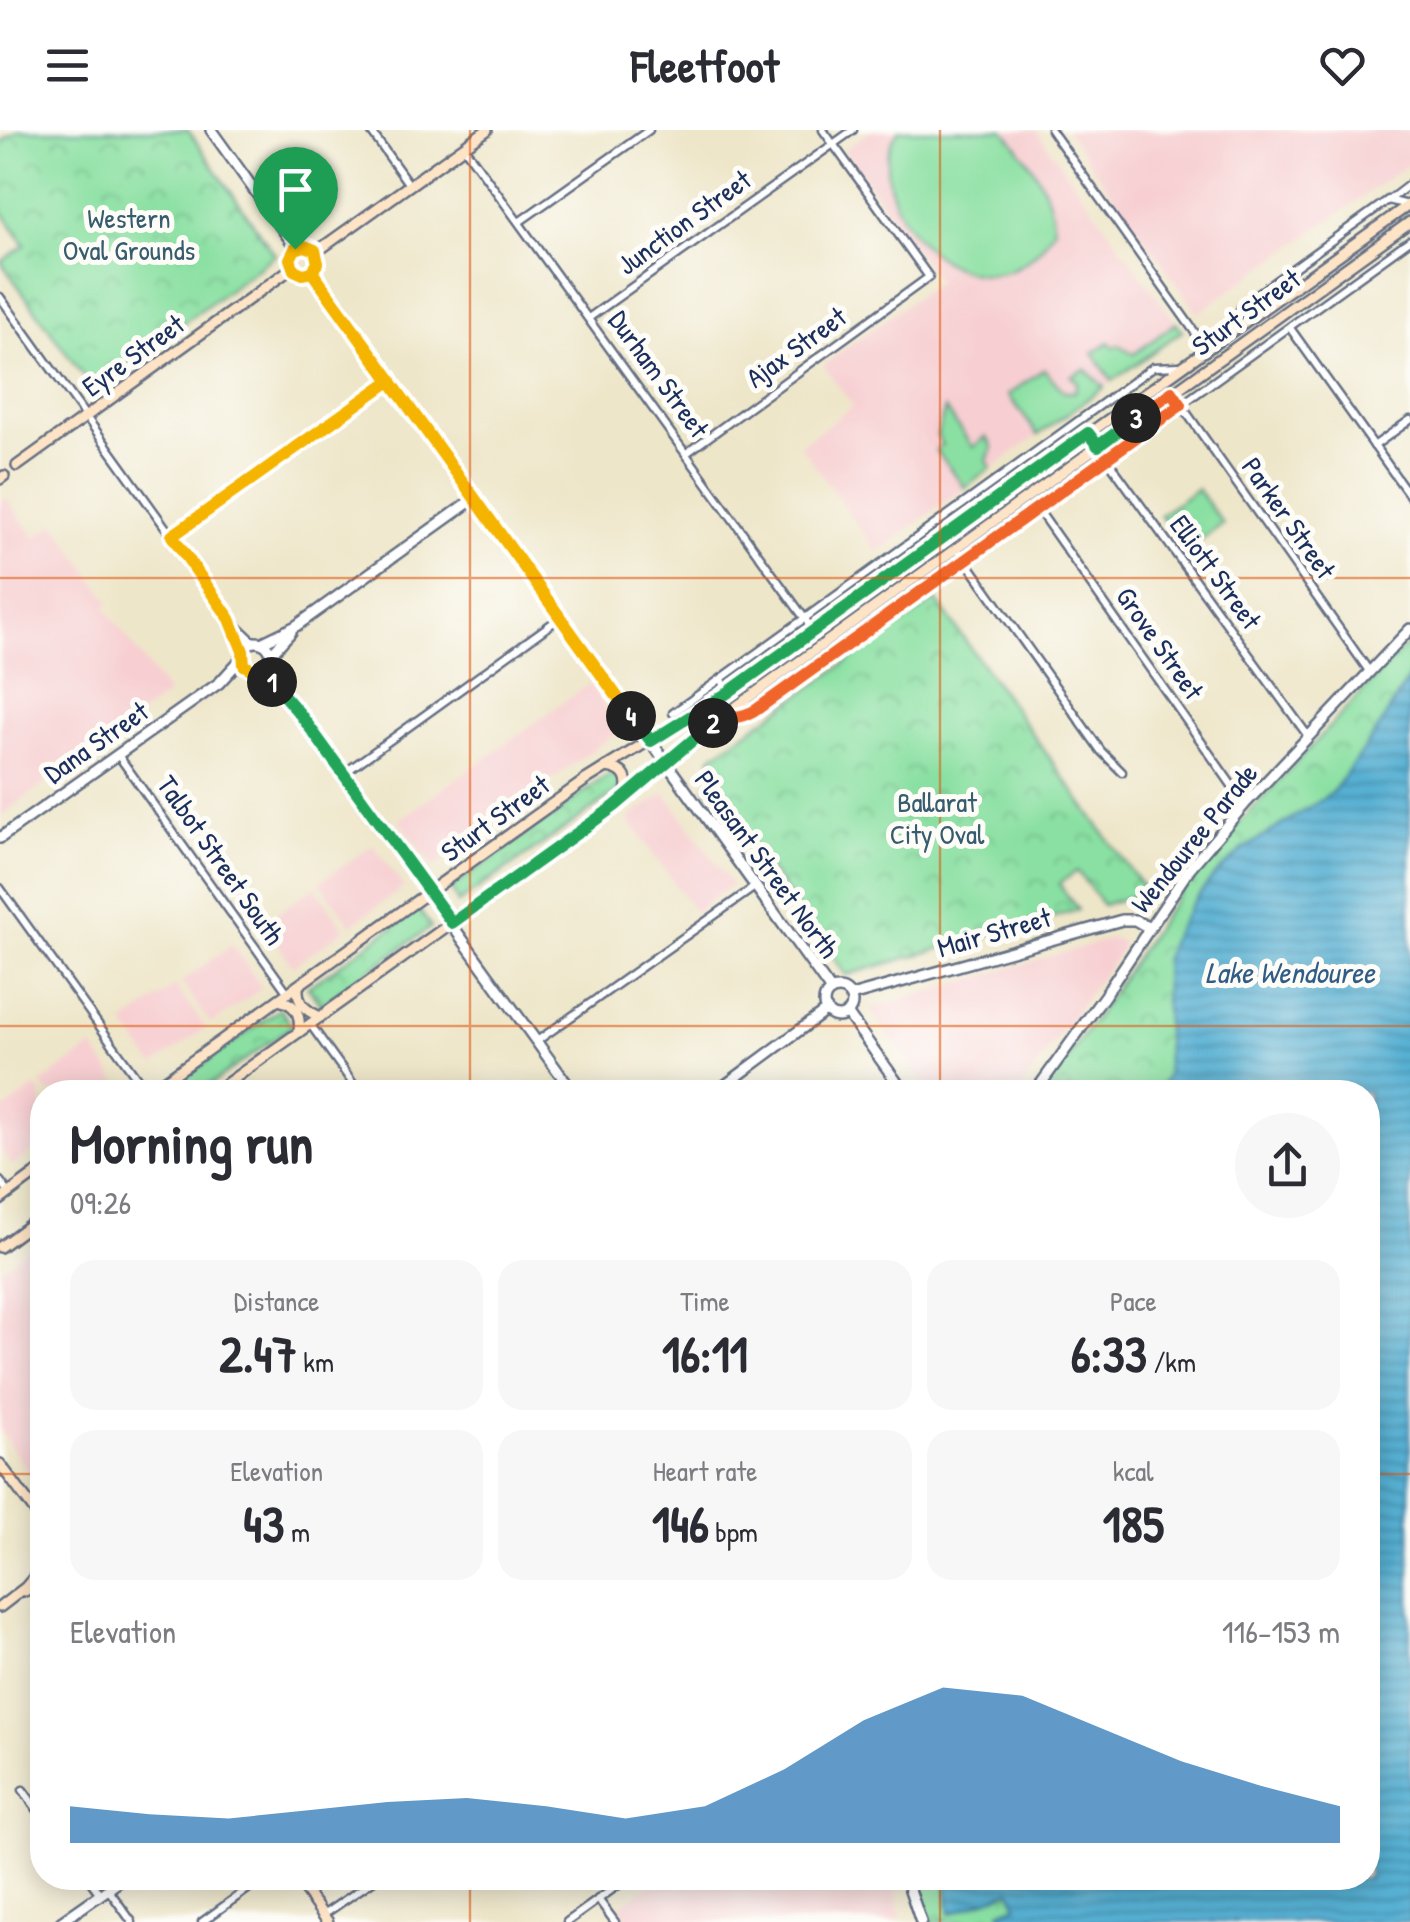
<!DOCTYPE html>
<html lang="en">
<head>
<meta charset="utf-8">
<style>
  :root { --surface:#fff; --page:#f7f7f7; --text:#2b2b33; --muted:#7c7c81; --accent:#1f6fb2 }
  body { margin:0; font-family:"Patrick Hand",sans-serif; background:var(--page); color:var(--text); height:100vh; display:flex; flex-direction:column; font-size:38px; white-space:nowrap }
  * { box-sizing:border-box; margin:0 }
  p { font-size:32px; color:var(--muted) }
  .icon { flex:none; width:55px; height:55px; fill:none; stroke:currentColor; stroke-width:2; stroke-linecap:round; stroke-linejoin:round }
  .map { position:relative; flex:1; overflow:hidden }
  .panel { position:absolute; left:30px; top:950px; width:1350px; height:810px; display:flex; flex-direction:column; background:var(--surface); border-radius:40px; box-shadow:0 5px 25px #0003 }
  .panel>* { flex:none }
  .pin { position:absolute; display:grid; place-items:center; width:85px; height:85px; color:#fff; margin:-102px -42px; border-radius:50% 50% 50% 0; rotate:-45deg; box-shadow:0 0 10px #0007 }
  .pin .icon { rotate:45deg }
  .km { position:absolute; width:50px; height:50px; margin:-25px; border-radius:50%; background:#222; color:#fff; font-size:28px; line-height:50px; text-align:center }
  .round { display:grid; place-items:center; flex:none; width:105px; height:105px; border-radius:52px; background:var(--page) }
  .headline { display:flex; align-items:center; justify-content:space-between; height:170px; padding:0 40px }
  h1 { font-size:55px; font-weight:700; line-height:75px }
  .metrics { display:grid; grid-template-columns:repeat(3,1fr); gap:15px; height:170px; padding:10px 40px }
  .metrics div { display:grid; align-content:center; border-radius:25px; background:var(--page); text-align:center }
  .metrics b { font-size:50px; font-weight:700 }
  .metrics small { font-size:28px; font-weight:400 }
  .metrics p { font-size:28px }
  .chart { height:280px; padding:20px 40px }
  .chart p { display:flex; justify-content:space-between }
  .chart svg { width:100%; height:180px; margin-top:10px; fill:var(--accent); opacity:.7 }
  header { display:flex; justify-content:space-between; align-items:center; height:130px; padding:0 40px; background:var(--surface); font-size:45px; font-weight:700 }
  .map>svg:first-child { display:block }
</style>
</head>
<body>
<header><svg class="icon" aria-label="menu" viewBox="0 0 24 24"><path d="M4 6h16M4 12h16M4 18h16"/></svg>Fleetfoot<svg class="icon" aria-label="heart" viewBox="0 0 24 24"><path d="M12 20l-8-8c-3-5 5-10 8-4 3-6 11-1 8 4z"/></svg></header>
<div class="map">
<svg width="1410" height="1792" viewBox="0 0 1410 1792">
  <defs>
    <pattern id="park-crowns" width="20" height="18" patternUnits="userSpaceOnUse" patternTransform="scale(2.5)"><rect width="20" height="18" fill="#8ae0a2"/><path d="M2 6a3 3 0 1 1 6 0M12 15a3 3 0 1 1 6 0" fill="none" stroke="#76c08e"/></pattern>
    <pattern id="water-rules" width="6" height="5" patternUnits="userSpaceOnUse" patternTransform="scale(2.5)"><rect width="6" height="5" fill="#56b0d3"/><path d="M0 2.5h6" fill="none" stroke="#4690ae"/></pattern>
  </defs>
  <rect width="100%" height="100%" fill="#fdfcf7"/>
  <filter id="ink" filterUnits="userSpaceOnUse"><feTurbulence type="fractalNoise" baseFrequency=".01" numOctaves="2"/><feDisplacementMap in="SourceGraphic" scale="20" xChannelSelector="R" yChannelSelector="G"/><feConvolveMatrix kernelMatrix="1 2 1 2 8 2 1 2 1" color-interpolation-filters="sRGB"/></filter>
  <filter id="wash" filterUnits="userSpaceOnUse"><feTurbulence type="fractalNoise" baseFrequency=".0048" numOctaves="4" result="noise"/><feDisplacementMap in="SourceGraphic" scale="40" xChannelSelector="R" yChannelSelector="G"/><feGaussianBlur stdDeviation="2.25" result="paint"/><feColorMatrix in="noise" values="0 0 0 0 0 0 0 0 0 0 0 0 0 0 0 0 0 1.4 0 .05"/><feComposite in="paint" operator="in"/></filter>
  <g filter="url(#wash)">
    <rect width="100%" height="100%" fill="#eee6c9"/>
    <g fill="#f7cfd2">
      <path d="M871 0H1036L1182 201 877 422 800 315 853 276 823 235 938 151 844 20Z"/>
      <path d="M1066 0H1410V33L1198 183Z"/>
      <path d="M6 368 35 408 55 394 110 472 105 477 168 564 0 686V372Z"/>
      <path d="M589 554 621 599 433 737 399 690Z"/>
      <path d="M665 663 732 755 695 782 628 689Z"/>
      <path d="M373 715 404 757 351 795 320 752Z"/>
      <path d="M315 756 345 799 293 836 263 794Z"/>
      <path d="M1113 808 1123 812 1120 821 1018 962H929L870 879Z"/>
      <path d="M232 815 262 858 211 894 181 852Z"/>
      <path d="M175 856 206 898 154 935 124 894Z"/>
      <path d="M93 917 122 959 117 962H47L41 953Z"/>
      <path d="M36 957 42 966V1015L12 1036 0 1019V983Z"/>
      <path d="M42 1108V1361L0 1300V1140Z"/>
      <path d="M659 1748H893L901 1788 895 1792H629L618 1777Z"/>
    </g>
    <g fill="#8ae0a2" stroke="#528880" stroke-width="2.5">
      <path d="M899 0H1004C1029 30 1052 59 1054 99 984 219 846 69 899 0Z"/>
      <path d="M1176 193 1182 201 1112 251 1093 223 1109 212 1114 218 1119 215 1134 224Z"/>
      <path d="M1044 239 1064 262H1075L1077 252 1071 246 1085 239 1104 257 1038 305 1008 265Z"/>
      <path d="M945 279 973 317 986 307 993 317 987 330 991 338 965 358 936 320 942 314 937 305Z"/>
      <path d="M1197 359 1223 394 1185 421 1160 385Z"/>
    </g>
    <g fill="url(#park-crowns)" stroke="#528880" stroke-width="2.5">
      <path d="M18 0H188L275 125 93 260 1 132 25 115 0 79V13Z"/>
      <path d="M936 470 1146 762 1103 775 1077 741 1059 754 1078 780 846 845 731 686 706 657 712 647 711 627Z"/>
      <path d="M1410 511V545L1379 598 1332 663 1242 720 1213 747 1190 776 1167 943 1160 962H1045L1179 763 1219 715Z"/>
      <path d="M614 644 622 651 617 662 458 773 451 758 607 646Z"/>
      <path d="M418 779 431 797 321 875 308 857Z"/>
      <path d="M280 879 292 896 200 962H170L168 959Z"/>
      <path d="M915 1748H946L950 1784 1011 1760 1017 1775 1001 1782 1004 1792H931Z"/>
    </g>
    <path fill="url(#water-rules)" stroke="#387098" stroke-width="2.5" d="M1410 545V1792H1004L1000 1782 1017 1775 1011 1760 950 1784 946 1748H1368V962H1160L1167 943 1164 831 1171 810 1190 776 1213 747 1242 720 1332 663 1379 598Z"/>
  </g>
  <g filter="url(#ink)">
    <g fill="none" stroke-linecap="round" stroke-linejoin="round">
      <g stroke="#656f83" stroke-width="11">
        <g id="minor">
          <path d="M370 0 410 56"/>
          <path d="M1051 0 1206 218"/>
          <path d="M464 17 813 500"/>
          <path d="M1389 70 1410 54"/>
          <path d="M519 92 649 0"/>
          <path d="M0 167 214 465 230 489 243 521"/>
          <path d="M590 187 853 0"/>
          <path d="M1233 198 1242 175 1388 70 1408 75"/>
          <path d="M1290 198 1410 366"/>
          <path d="M1172 262 1369 541"/>
          <path d="M1089 304 1308 606"/>
          <path d="M1374 316 1410 290"/>
          <path d="M688 322 929 147 823 0"/>
          <path d="M1037 378 1245 674"/>
          <path d="M172 406 391 250"/>
          <path d="M957 418 1101 621 1122 642"/>
          <path d="M234 493 255 513"/>
          <path d="M726 562 722 548 1153 237 1180 236"/>
          <path d="M673 583 722 548"/>
          <path d="M721 589H742L756 581 1410 110"/>
          <path d="M118 625 288 863"/>
          <path d="M343 644 561 487"/>
          <path d="M0 758 147 962"/>
          <path d="M310 894 359 962"/>
          <path d="M537 911 756 756"/>
          <path d="M0 1051 9 1063"/>
          <path d="M23 1660 42 1686"/>
          <path d="M88 1748 100 1764"/>
          <path d="M108 1759 132 1792"/>
          <path d="M598 1769 615 1792"/>
          <path d="M323 1785 377 1748"/>
          <path d="M202 1792 263 1748"/>
          <path d="M567 1792 628 1748"/>
        </g>
      </g>
      <g stroke="#656f83" stroke-width="14">
        <g id="tertiary">
          <path d="M211 0 296 118"/>
          <path d="M312 142 831 861"/>
          <circle cx="256" cy="527" r="15"/>
          <path d="M261 513 296 496 475 368"/>
          <path d="M271 524 291 502"/>
          <path d="M270 532 281 559 573 962"/>
          <path d="M0 708 219 553 242 528"/>
          <circle cx="838" cy="873" r="14"/>
          <path d="M851 866 1122 790H1135L1149 798"/>
          <path d="M847 883 904 962"/>
          <path d="M716 962 827 880"/>
          <path d="M1035 962 1105 865 1190 738 1245 674 1410 499"/>
          <path d="M906 1748 921 1792"/>
          <path d="M61 1792 124 1748"/>
        </g>
      </g>
      <g stroke="#656f83" stroke-width="14">
        <g id="secondary">
          <circle cx="304" cy="130" r="14"/>
          <path d="M316 122 487 0"/>
          <path d="M17 336 292 138"/>
          <path d="M0 349 4 346"/>
          <path d="M606 637C626 639 630 650 625 668"/>
          <path d="M298 856C297 874 305 880 320 887"/>
          <path d="M278 870C296 873 301 885 299 902"/>
          <path d="M149 962 587 649 726 563 1410 74"/>
          <path d="M215 962 615 676 719 589 1410 92"/>
          <path d="M0 1070 42 1039"/>
          <path d="M0 1117 42 1086"/>
          <path d="M0 1334 42 1391"/>
          <path d="M25 1461 42 1452"/>
          <path d="M0 1477 26 1457 42 1438"/>
          <path d="M296 1748 328 1792"/>
        </g>
      </g>
      <use href="#minor" stroke="#fff" stroke-width="6"/>
      <use href="#tertiary" stroke="#fff" stroke-width="9"/>
      <use href="#secondary" stroke="#fee4c6" stroke-width="9"/>
    </g>
  </g>
  <g fill="none" stroke-linecap="round" stroke-linejoin="round" filter="url(#ink)">
    <g stroke="#fff" stroke-width="20">
      <path id="split-1" d="M272 552 244 535 243 521 230 489 172 406 391 250 312 142 303 144 294 140 290 129 295 119"/>
    </g>
    <g stroke="#fff" stroke-width="20">
      <path id="split-2" d="M272 552 300 584 452 793 615 676 713 593"/>
    </g>
    <g stroke="#fff" stroke-width="20">
      <path id="split-3" d="M713 593C725 585 739 591 756 580L1181 275 1172 262 1136 288"/>
    </g>
    <g stroke="#fff" stroke-width="20">
      <path id="split-4" d="M631 586 651 611 726 564 1088 303 1098 316 1136 288"/>
    </g>
    <g stroke="#fff" stroke-width="20">
      <path id="split-5" d="M295 119 305 116 315 120 318 133 312 142 631 586"/>
    </g>
    <use href="#split-1" stroke="#f5b400" stroke-width="12"/>
    <use href="#split-2" stroke="#22a559" stroke-width="12"/>
    <use href="#split-3" stroke="#f0652b" stroke-width="12"/>
    <use href="#split-4" stroke="#22a559" stroke-width="12"/>
    <use href="#split-5" stroke="#f5b400" stroke-width="12"/>
  </g>
  <path fill="none" stroke="#de5710" stroke-width="2.5" stroke-opacity="0.55" d="M470 0V962M940 0V962M0 448H1410M0 896H1410M0 1344H42M1368 1344H1410M470 1748V1792M940 1748V1792"/>
  <g text-anchor="middle" stroke-width="10" stroke-linejoin="round" paint-order="stroke">
    <g font-size="28" fill="#375b6f" stroke="#fdfcf7">
      <text x="129" y="98">Western<tspan x="129" dy="32">Oval Grounds</tspan></text>
      <text x="937" y="682">Ballarat<tspan x="937" dy="32">City Oval</tspan></text>
    </g>
    <g font-size="28" fill="#1b2f5e" stroke="#fdfcf7">
      <text transform="translate(684 92) rotate(-36)" y="10">Junction Street</text>
      <text transform="translate(1246 182) rotate(-36)" y="10">Sturt Street</text>
      <text transform="translate(796 217) rotate(-36)" y="10">Ajax Street</text>
      <text transform="translate(133 225) rotate(-36)" y="10">Eyre Street</text>
      <text transform="translate(659 244) rotate(54)" y="10">Durham Street</text>
      <text transform="translate(1289 388) rotate(55)" y="10">Parker Street</text>
      <text transform="translate(1216 442) rotate(54)" y="10">Elliott Street</text>
      <text transform="translate(1160 513) rotate(55)" y="10">Grove Street</text>
      <text transform="translate(96 612) rotate(-35)" y="10">Dana Street</text>
      <text transform="translate(495 688) rotate(-36)" y="10">Sturt Street</text>
      <text transform="translate(1194 708) rotate(-51)" y="10">Wendouree Parade</text>
      <text transform="translate(221 730) rotate(55)" y="10">Talbot Street South</text>
      <text transform="translate(767 734) rotate(54)" y="10">Pleasant Street North</text>
      <text transform="translate(994 802) rotate(-16)" y="10">Mair Street</text>
    </g>
    <g font-size="30" font-style="italic" fill="#305c87" stroke="#fdfcf7">
      <text x="1290" y="853">Lake Wendouree</text>
    </g>
  </g>
</svg>
<div class="pin" style="left:295px;top:119px;background:#1e9e55"><svg class="icon" aria-label="arrive" viewBox="0 0 24 24"><path d="M6 21V4h12l-3 4 3 4H6"/></svg></div>
<b class="km" style="left:272px;top:552px">1</b>
<b class="km" style="left:713px;top:593px">2</b>
<b class="km" style="left:1136px;top:288px">3</b>
<b class="km" style="left:631px;top:586px">4</b>
<section class="panel">
<div class="headline"><div><h1>Morning run</h1><p>09:26</p></div><a class="round"><svg class="icon" aria-label="share" viewBox="0 0 24 24"><path d="M12 15V3M7 8l5-5 5 5M5 13v7h14v-7"/></svg></a></div>
<div class="metrics">
<div><p>Distance</p><b>2.47<small> km</small></b></div>
<div><p>Time</p><b>16:11</b></div>
<div><p>Pace</p><b>6:33<small> /km</small></b></div>
</div>
<div class="metrics">
<div><p>Elevation</p><b>43<small> m</small></b></div>
<div><p>Heart rate</p><b>146<small> bpm</small></b></div>
<div><p>kcal</p><b>185</b></div>
</div>
<div class="chart"><p><span>Elevation</span>116–153 m</p>
<svg viewBox="0 0 160 44" preserveAspectRatio="none"><path d="M0 44V35L10 37L20 38L30 36L40 34L50 33L60 35L70 38L80 35L90 26L100 14L110 6L120 8L130 16L140 24L150 30L160 35V44z"/></svg>
</div>
</section>
</div>
</body>
</html>
